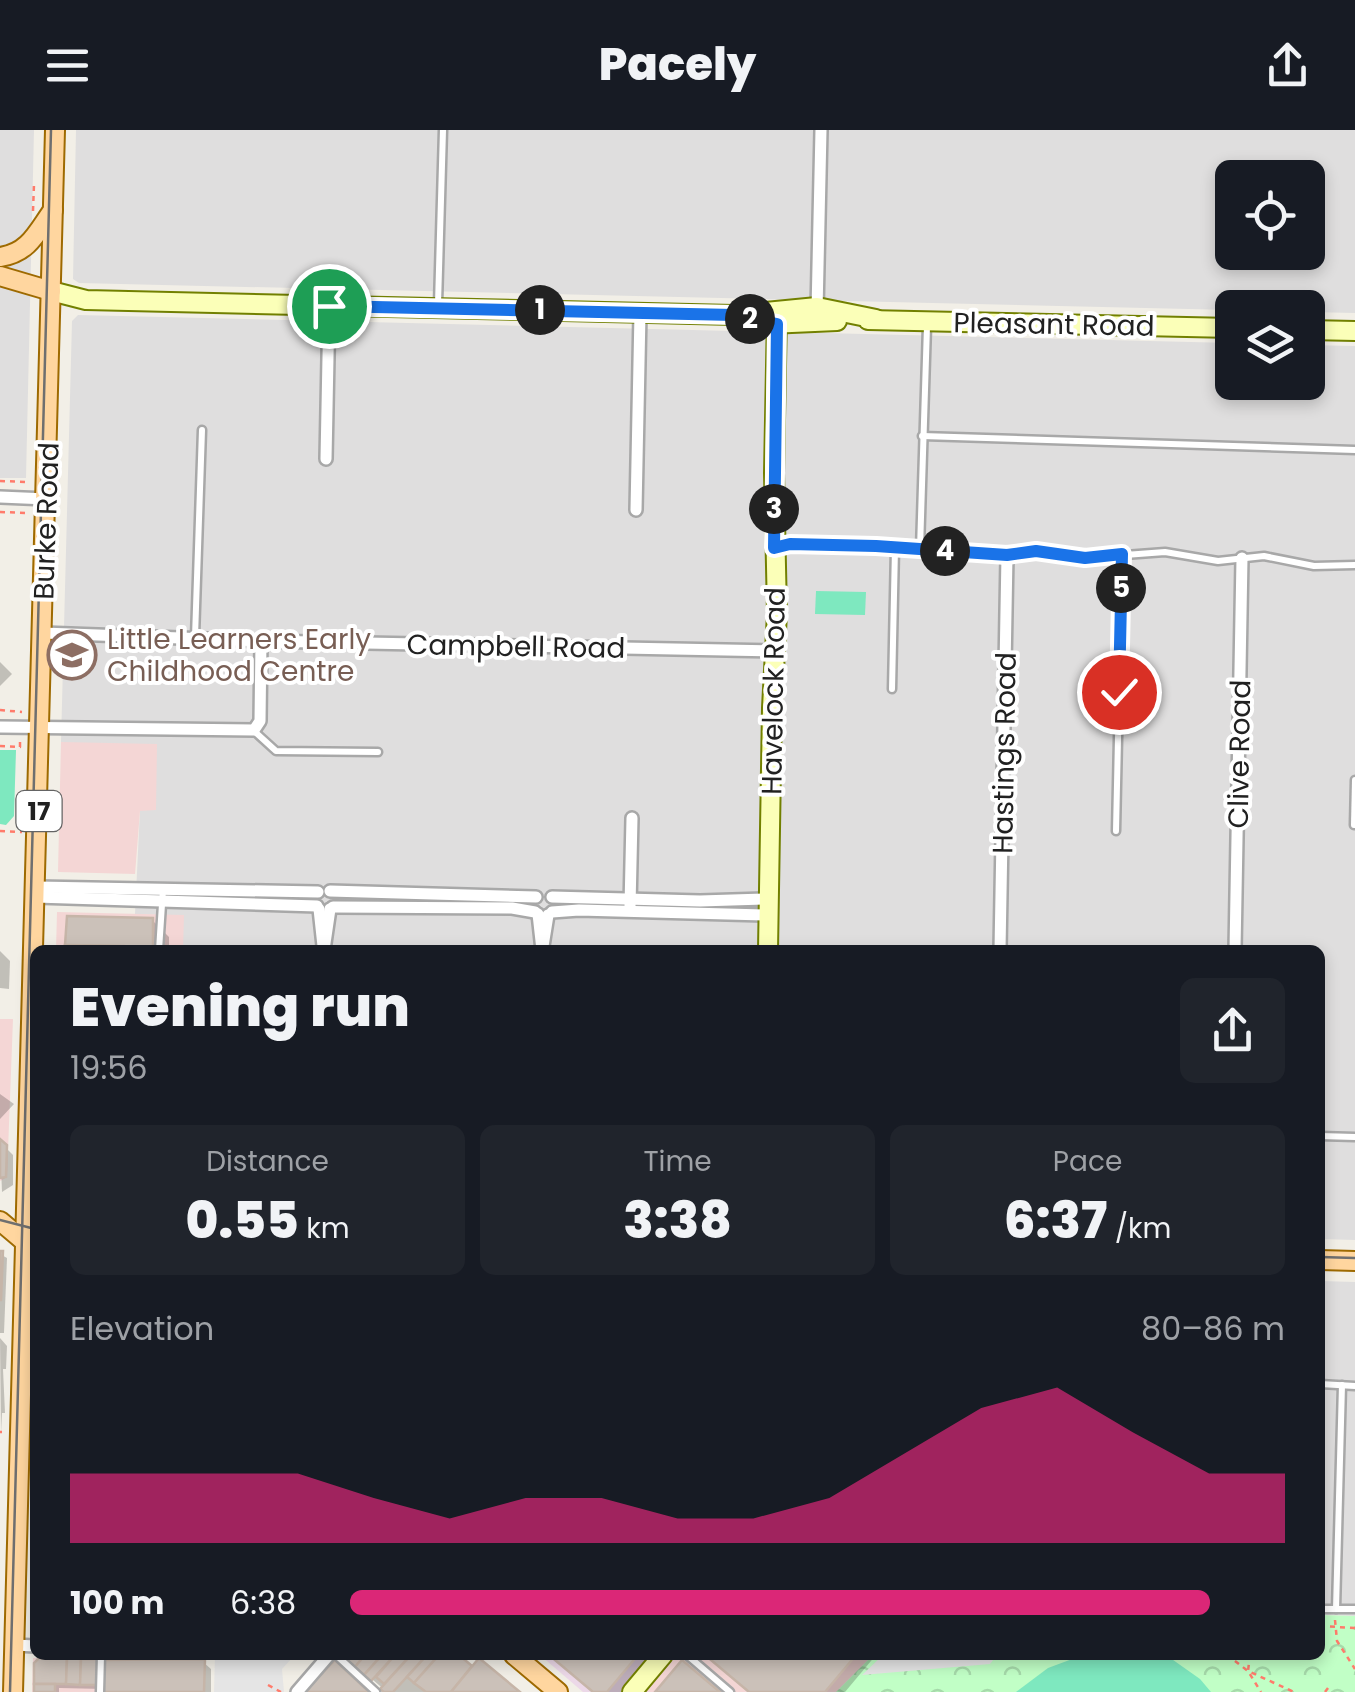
<!DOCTYPE html>
<html lang="en">
<head>
<meta charset="utf-8">
<style>
  :root { --surface:#171b24; --page:#20242c; --text:#f1f3f6; --muted:#9ea1a6; --accent:#db2777 }
  body { margin:0; font-family:Poppins,sans-serif; background:var(--page); color:var(--text); height:100vh; display:flex; flex-direction:column; font-size:38px; white-space:nowrap }
  * { box-sizing:border-box; margin:0 }
  p { font-size:32px; color:var(--muted) }
  .icon { flex:none; width:55px; height:55px; fill:none; stroke:currentColor; stroke-width:2; stroke-linecap:round; stroke-linejoin:round }
  .map { position:relative; flex:1; overflow:hidden }
  .drawer { position:absolute; left:30px; top:815px; width:1295px; height:715px; display:flex; flex-direction:column; background:var(--surface); border-radius:15px; box-shadow:0 5px 15px #0003 }
  .drawer>* { flex:none }
  .tools { position:absolute; left:1215px; top:30px; display:grid; gap:20px }
  .tools a { display:grid; place-items:center; width:110px; height:110px; border-radius:15px; background:var(--surface); box-shadow:0 5px 15px #0003; font-size:50px }
  .pin { position:absolute; display:grid; place-items:center; width:85px; height:85px; color:#fff; margin:-42px; border:5px solid #fff; border-radius:50%; box-shadow:0 2px 10px #0007 }
  .km { position:absolute; width:50px; height:50px; margin:-25px; border-radius:50%; background:#222; color:#fff; font-size:28px; line-height:50px; text-align:center }
  .round { display:grid; place-items:center; flex:none; width:105px; height:105px; border-radius:15px; background:var(--page) }
  .overview { display:flex; align-items:center; justify-content:space-between; height:170px; padding:0 40px }
  h1 { font-size:55px; font-weight:800; line-height:75px }
  .figures { display:grid; grid-template-columns:repeat(3,1fr); gap:15px; height:170px; padding:10px 40px }
  .figures div { display:grid; align-content:center; border-radius:15px; background:var(--page); text-align:center }
  .figures b { font-size:50px; font-weight:800 }
  .figures small { font-size:28px; font-weight:400 }
  .figures p { font-size:28px }
  .chart { height:280px; padding:20px 40px }
  .chart p { display:flex; justify-content:space-between }
  .chart svg { width:100%; height:180px; margin-top:10px; fill:var(--accent); opacity:.7 }
  ul { padding:0 40px; list-style:none; font-size:32px }
  li { display:grid; grid-template-columns:160px 120px 1fr; align-items:center; height:75px }
  li i { height:25px; border-radius:12px; background:var(--accent) }
  header { display:flex; justify-content:space-between; align-items:center; height:130px; padding:0 40px; background:var(--surface); font-size:45px; font-weight:800 }
  .map>svg:first-child { display:block }
</style>
</head>
<body>
<header><svg class="icon" aria-label="menu" viewBox="0 0 24 24"><path d="M4 6h16M4 12h16M4 18h16"/></svg>Pacely<svg class="icon" aria-label="share" viewBox="0 0 24 24"><path d="M12 15V3M7 8l5-5 5 5M5 13v7h14v-7"/></svg></header>
<div class="map">
<svg width="1355" height="1562" viewBox="0 0 1355 1562">
  <defs>
    <pattern id="park-crowns" width="20" height="18" patternUnits="userSpaceOnUse" patternTransform="scale(2.5)"><rect width="20" height="18" fill="#c1ffc6"/><path d="M2 6a3 3 0 1 1 6 0M12 15a3 3 0 1 1 6 0" fill="none" stroke="#a6daaa"/></pattern>
  </defs>
  <rect width="100%" height="100%" fill="#f2efe7"/>
  <g fill="#dfdede" fill-rule="evenodd">
    <path d="M0 0H34L26 348H0Z"/>
    <path d="M76 0H1355V183L1308 182V178H1232V180L79 153 73 149ZM1232 48H1308V122H1232Z"/>
    <path d="M78 185 1232 213V252H1308V215L1355 216V1110L1320 1109V820H183V786L135 784 140 680H156L61 612 72 191Z"/>
    <path d="M1320 1151 1355 1152V1486L1320 1485Z"/>
  </g>
  <g fill="#f4d6d5">
    <path d="M61 612 157 614 156 680 140 681 135 744 58 742Z"/>
    <path d="M57 782 184 785 183 820H56Z"/>
    <path d="M0 889H13L7 1047 0 1051Z"/>
    <path d="M675 1525H873L836 1562H645Z"/>
    <path d="M33 1528 103 1530 101 1562H32Z"/>
  </g>
  <path fill="#ecd8e8" d="M540 1525H675L645 1562H583Z"/>
  <path fill="url(#park-crowns)" d="M1320 1485 1355 1486V1562H836L873 1525H1320Z"/>
  <g fill="#7ee8bf">
    <path d="M816 461 866 462 865 485 815 484Z"/>
    <path d="M0 620H16L14 686 6 695 0 694Z"/>
    <path d="M1083 1525H1166L1200 1549 1211 1562H1016L1048 1538Z"/>
  </g>
  <g fill="#e5e5e5">
    <path d="M215 1525H295L282 1539 284 1562H214Z"/>
    <path d="M883 1525H997L990 1534 862 1545Z"/>
  </g>
  <g fill="#0003">
    <path d="M0 532 12 544 0 556Z"/>
    <path d="M152 790 169 807V820H68Z"/>
    <path d="M0 821 10 831 9 859 0 858Z"/>
    <path d="M0 964 14 974 0 989Z"/>
    <path d="M0 1012 13 1025V1055L2 1062Z"/>
    <path d="M0 1124 7 1128 4 1203H0Z"/>
    <path d="M0 1208 7 1216 6 1239H3L5 1283H2L1 1303Z"/>
    <path d="M344 1525H456L473 1540 516 1562H387Z"/>
    <path d="M550 1525H657L627 1562H594Z"/>
    <path d="M708 1525H876L845 1562H751Z"/>
    <path d="M203 1532 211 1539V1562H104V1559L59 1558V1562H36L37 1534Z"/>
  </g>
  <g fill="#cbc1b9" stroke="#c6b5a8" stroke-width="2.5">
    <path d="M67 786 153 788V817L65 815Z"/>
    <path d="M65 815 124 816V820H65Z"/>
    <path d="M0 1009 7 1015 6 1047 0 1048Z"/>
    <path d="M0 1121H3L1 1170H0Z"/>
    <path d="M341 1525H365L355 1537Z"/>
    <path d="M365 1525H382L364 1545 355 1537Z"/>
    <path d="M382 1525H395L371 1551 364 1545Z"/>
    <path d="M395 1525H411L384 1554 376 1547Z"/>
    <path d="M411 1525H427L393 1562H384L380 1559Z"/>
    <path d="M427 1525H439L414 1553 407 1547Z"/>
    <path d="M439 1525H459L472 1536 451 1562H426L414 1553Z"/>
    <path d="M549 1525H638L607 1562H593Z"/>
    <path d="M705 1525H856L825 1562H749Z"/>
    <path d="M39 1528H67L66 1554H34V1533Z"/>
    <path d="M67 1528 81 1529 80 1555 66 1554Z"/>
    <path d="M479 1528 520 1562H451Z"/>
    <path d="M81 1529H99L96 1555H80Z"/>
    <path d="M205 1529 204 1562H102L103 1530Z"/>
    <path d="M335 1530 369 1562H304Z"/>
    <path d="M682 1530 720 1562H655Z"/>
    <rect x="34" y="1554" width="21" height="8"/>
  </g>
  <g fill="none" stroke-linecap="round" stroke-linejoin="round">
    <g stroke="#a8a8a8" stroke-width="11">
      <g id="lane">
        <path d="M438 174 443 0"/>
        <path d="M922 306 1355 320"/>
        <path d="M780 416H876L1007 425 1036 421 1085 428 1165 422 1218 431 1264 426 1314 436 1355 435"/>
        <path d="M920 419 927 196"/>
        <path d="M195 507 202 300"/>
        <path d="M892 559 895 418"/>
        <path d="M254 601 276 621 378 622"/>
        <path d="M1354 695 1355 650"/>
        <path d="M1116 701 1122 424"/>
        <path d="M159 820 163 759"/>
        <path d="M1320 1006 1355 1007"/>
        <path d="M1320 1254 1355 1256"/>
        <path d="M1320 1479H1355"/>
        <path d="M1336 1479 1342 1255"/>
        <path d="M336 1525 376 1562"/>
        <path d="M687 1525 730 1562"/>
        <path d="M100 1562 101 1525"/>
      </g>
    </g>
    <g stroke="#a8a8a8" stroke-width="16">
      <g id="street">
        <path d="M817 181 821 0"/>
        <path d="M326 329 329 176"/>
        <path d="M0 367 47 369"/>
        <path d="M636 380 640 183"/>
        <path d="M43 503 261 511"/>
        <path d="M0 597 254 600 260 591 261 511 776 521"/>
        <path d="M37 757 318 762"/>
        <path d="M330 761 536 767"/>
        <path d="M36 767 317 776"/>
        <path d="M552 767 700 771 768 769"/>
        <path d="M630 776 632 688"/>
        <path d="M333 777 512 778 535 782"/>
        <path d="M319 779 323 816"/>
        <path d="M552 782 579 780 767 785"/>
        <path d="M538 784 542 820"/>
        <path d="M543 816 548 785"/>
        <path d="M324 820 330 779"/>
        <path d="M1000 820 1007 425"/>
        <path d="M1235 820 1242 428"/>
        <path d="M15 1515 35 1516"/>
        <path d="M297 1562 329 1525"/>
      </g>
    </g>
    <g stroke="#728000" stroke-width="22">
      <g id="secondary">
        <path d="M51 161 86 170 734 185 817 177 876 189"/>
        <path d="M868 190 1232 198"/>
        <path d="M769 194 837 191"/>
        <path d="M1308 200 1355 201"/>
        <path d="M768 820 772 578 777 483 774 343 777 183"/>
        <path d="M632 1562 663 1525"/>
      </g>
    </g>
    <g stroke="#9e6a00" stroke-width="22">
      <g id="primary">
        <path d="M0 127C29 123 37 102 53 80"/>
        <path d="M0 146 51 161"/>
        <path d="M0 1091 31 1117"/>
        <path d="M1320 1130 1355 1131"/>
        <path d="M514 1525 558 1562"/>
        <path d="M13 1562 55 0"/>
      </g>
    </g>
    <g stroke="#ff7b6b" stroke-width="2.5" stroke-dasharray="5 5" stroke-linecap="butt">
      <path d="M33 81 34 54"/>
      <path d="M0 351 28 352"/>
      <path d="M0 382 28 383"/>
      <path d="M0 580 22 582"/>
      <path d="M0 616 20 617V610"/>
      <path d="M0 701 22 702"/>
      <path d="M0 1302H2"/>
      <path d="M1335 1490 1337 1511 1355 1539"/>
      <path d="M1320 1496 1355 1498"/>
      <path d="M1227 1525 1248 1541 1261 1562"/>
      <path d="M1250 1525 1248 1541 1294 1562"/>
      <path d="M180 1526V1525"/>
      <path d="M268 1555 281 1562"/>
      <path d="M1325 1562 1328 1558"/>
    </g>
    <use href="#lane" stroke="#fff" stroke-width="6"/>
    <use href="#street" stroke="#fff" stroke-width="11"/>
    <use href="#secondary" stroke="#fbffb8" stroke-width="18"/>
    <use href="#primary" stroke="#ffd69f" stroke-width="18"/>
    <g stroke="#6f6f6f" stroke-width="2.5">
      <path d="M0 1090 35 1099"/>
      <path d="M1320 1127 1355 1128"/>
      <path d="M10 1562 51 0"/>
    </g>
  </g>
  <g fill="none" stroke-linecap="round" stroke-linejoin="round">
    <g stroke="#fff" stroke-width="20">
      <path id="route" d="M329 176 734 185 777 194 774 418 790 414 876 416 1007 425 1036 421 1085 428 1122 424 1119 562"/>
    </g>
    <use href="#route" stroke="#1a73e8" stroke-width="12"/>
  </g>
  <defs>
    <g id="school-ring" transform="scale(2.5)"><circle r="9.5" fill="#fff" stroke="#8d6e63" stroke-width="1.5"/><path d="M0-5L7-2L0 1L-7-2ZM-4 1L0 2.5L4 1V4Q0 6-4 4Z" fill="#8d6e63"/></g>
  </defs>
  <g fill-rule="evenodd">
    <use href="#school-ring" x="72" y="525"/>
  </g>
  <g text-anchor="middle" stroke-width="8" stroke-linejoin="round" paint-order="stroke">
    <rect fill="#fff" stroke="#646464" stroke-width="2.5" x="16.5" y="661" width="45" height="40" rx="8"/>
    <g font-size="25" font-weight="bold" fill="#212121">
      <text x="39" y="690">17</text>
    </g>
    <g font-size="28" fill="#212121" stroke="#fff">
      <text transform="translate(1054 194) rotate(1)" y="10">Pleasant Road</text>
      <text transform="translate(46 391) rotate(-88)" y="10">Burke Road</text>
      <text transform="translate(516 516) rotate(1)" y="10">Campbell Road</text>
      <text transform="translate(773 561) rotate(-89)" y="10">Havelock Road</text>
      <text transform="translate(1004 623) rotate(-89)" y="10">Hastings Road</text>
      <text transform="translate(1239 624) rotate(-89)" y="10">Clive Road</text>
    </g>
    <g font-size="28" fill="#785e54" stroke="#fff" text-anchor="start">
      <text x="107" y="519">Little Learners Early<tspan x="107" dy="32">Childhood Centre</tspan></text>
    </g>
  </g>
</svg>
<div class="tools">
<a><svg class="icon" aria-label="locate" viewBox="0 0 24 24"><circle cx="12" cy="12" r="6"/><path d="M12 2v4M12 18v4M2 12h4M18 12h4"/></svg></a>
<a><svg class="icon" aria-label="layers" viewBox="0 0 24 24"><path d="M12 4l9 5-9 5-9-5zM3 14l9 5 9-5"/></svg></a>
</div>
<div class="pin" style="left:329px;top:176px;background:#1e9e55"><svg class="icon" aria-label="arrive" viewBox="0 0 24 24"><path d="M6 21V4h12l-3 4 3 4H6"/></svg></div>
<div class="pin" style="left:1119px;top:562px;background:#d93025"><svg class="icon" aria-label="check" viewBox="0 0 24 24"><path d="M5 12l5 5 9-10"/></svg></div>
<b class="km" style="left:540px;top:180px">1</b>
<b class="km" style="left:750px;top:189px">2</b>
<b class="km" style="left:774px;top:379px">3</b>
<b class="km" style="left:945px;top:421px">4</b>
<b class="km" style="left:1121px;top:458px">5</b>
<section class="drawer">
<div class="overview"><div><h1>Evening run</h1><p>19:56</p></div><a class="round"><svg class="icon" aria-label="share" viewBox="0 0 24 24"><path d="M12 15V3M7 8l5-5 5 5M5 13v7h14v-7"/></svg></a></div>
<div class="figures">
<div><p>Distance</p><b>0.55<small> km</small></b></div>
<div><p>Time</p><b>3:38</b></div>
<div><p>Pace</p><b>6:37<small> /km</small></b></div>
</div>
<div class="chart"><p><span>Elevation</span>80–86 m</p>
<svg viewBox="0 0 160 44" preserveAspectRatio="none"><path d="M0 44V27L10 27L20 27L30 27L40 33L50 38L60 33L70 33L80 38L90 38L100 33L110 22L120 11L130 6L140 17L150 27L160 27V44z"/></svg>
</div>
<ul>
<li><b>100 m</b>6:38<i style="width:92%"></i></li>
</ul>
</section>
</div>
</body>
</html>
